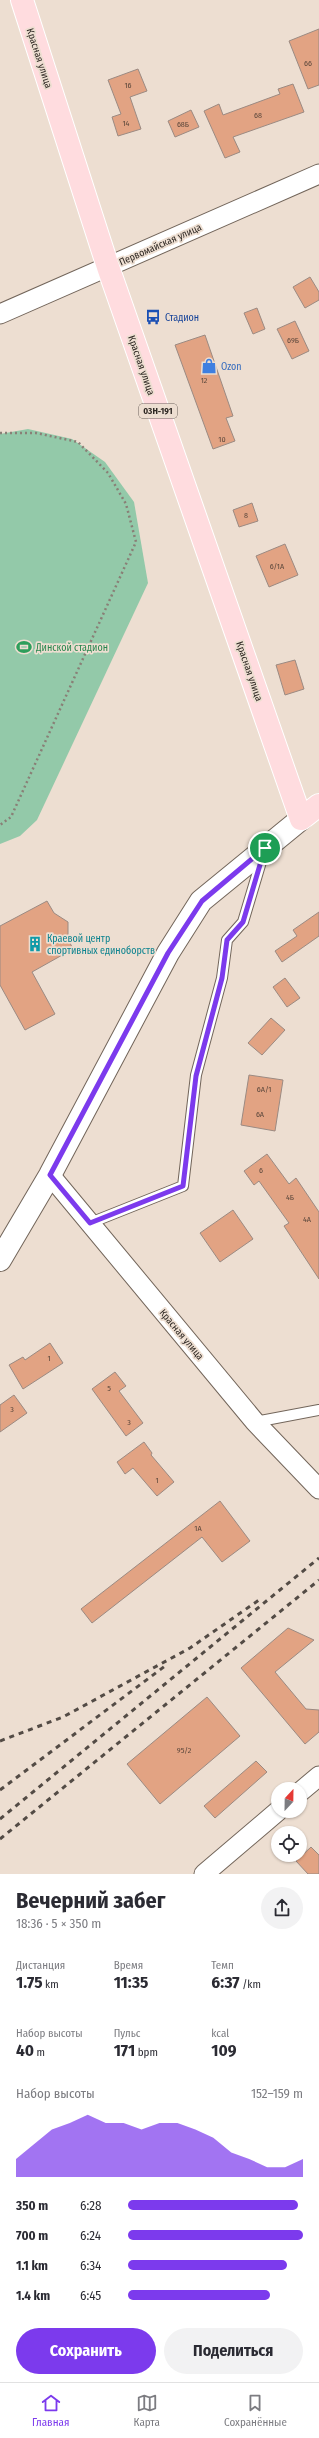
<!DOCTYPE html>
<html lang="ru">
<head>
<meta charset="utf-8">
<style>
  :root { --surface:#fff; --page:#f2f2f3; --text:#2b2b33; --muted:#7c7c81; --line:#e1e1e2; --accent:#7c3aed }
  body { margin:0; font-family:"Fira Sans Condensed",sans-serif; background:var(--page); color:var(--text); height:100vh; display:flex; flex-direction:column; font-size:15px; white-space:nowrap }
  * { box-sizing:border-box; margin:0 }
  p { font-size:13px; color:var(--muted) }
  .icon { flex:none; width:22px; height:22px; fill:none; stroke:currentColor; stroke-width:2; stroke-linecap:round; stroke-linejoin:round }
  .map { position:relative; height:1874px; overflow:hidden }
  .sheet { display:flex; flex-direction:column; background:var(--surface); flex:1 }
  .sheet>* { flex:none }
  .needle { width:26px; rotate:22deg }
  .controls { position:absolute; left:271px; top:1782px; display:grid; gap:8px }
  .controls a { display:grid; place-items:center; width:36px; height:36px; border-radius:50%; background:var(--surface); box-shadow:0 1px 3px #0004; font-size:20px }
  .pin { position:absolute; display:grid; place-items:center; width:34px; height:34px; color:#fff; margin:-17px; border:2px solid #fff; border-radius:50%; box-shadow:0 1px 4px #0007 }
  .round { display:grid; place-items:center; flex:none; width:42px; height:42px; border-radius:21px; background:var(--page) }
  .summary { display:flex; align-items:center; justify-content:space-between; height:68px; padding:0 16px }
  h1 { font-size:22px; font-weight:700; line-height:30px }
  .stats { display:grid; grid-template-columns:repeat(3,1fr); gap:6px; height:68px; padding:4px 16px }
  .stats div { display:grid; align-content:center }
  .stats b { font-size:17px; font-weight:700 }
  .stats small { font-size:11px; font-weight:400 }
  .stats p { font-size:11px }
  .chart { height:112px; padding:8px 16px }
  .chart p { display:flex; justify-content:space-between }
  .chart svg { width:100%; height:72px; margin-top:4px; fill:var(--accent); opacity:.7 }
  .cta { display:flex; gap:8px; margin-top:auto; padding:8px 16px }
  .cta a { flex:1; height:46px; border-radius:24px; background:var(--accent); color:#fff; font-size:16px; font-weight:700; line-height:46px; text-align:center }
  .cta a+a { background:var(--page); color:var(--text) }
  ul { padding:0 16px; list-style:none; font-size:13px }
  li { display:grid; grid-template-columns:64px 48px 1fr; align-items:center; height:30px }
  li i { height:10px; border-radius:5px; background:var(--accent) }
  .dock { display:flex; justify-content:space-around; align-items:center; height:56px; border-top:1px solid var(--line); background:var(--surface); font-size:11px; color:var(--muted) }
  .dock a { display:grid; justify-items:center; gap:2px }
  .dock .on { color:var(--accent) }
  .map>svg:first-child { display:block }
</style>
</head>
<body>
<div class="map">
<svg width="319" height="1874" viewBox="0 0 319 1874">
  <rect width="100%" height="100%" fill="#edded1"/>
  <path fill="#93c9a9" d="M28 429 72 439 105 462 134 502 148 583 37 820 20 836 0 844V434Z"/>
  <g fill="#e2a383" stroke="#9b8a82">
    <path d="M319 29V85L308 89 289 41Z"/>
    <path d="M138 69 147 91 130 97 141 129 118 136 112 117 121 114 108 80Z"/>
    <path d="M293 84 304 112 233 137 240 152 225 158 204 111 219 104 223 115 280 94 278 89Z"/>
    <path d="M191 110 199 127 175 137 168 121Z"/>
    <path d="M310 277 319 292V300L305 308 293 287Z"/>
    <path d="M257 308 265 329 253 334 244 313Z"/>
    <path d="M295 321 309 351 292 359 277 329Z"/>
    <path d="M205 335 233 416 226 418 235 441 213 449 175 345Z"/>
    <path d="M252 503 258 521 239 527 233 510Z"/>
    <path d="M285 544 298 575 269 587 256 556Z"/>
    <path d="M295 660 304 689 285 695 276 665Z"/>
    <path d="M47 901 54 913 68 922V939L73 949 32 972 55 1014 25 1030 0 985V926Z"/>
    <path d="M319 912V936L282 962 275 951 297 936 293 930Z"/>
    <path d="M285 978 300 998 287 1007 273 987Z"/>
    <path d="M271 1018 285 1030 262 1055 248 1043Z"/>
    <path d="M249 1075 283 1080 275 1131 241 1125Z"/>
    <path d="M267 1154 289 1184 296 1178 319 1212V1279L284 1226 289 1223 259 1181 254 1185 244 1171Z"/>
    <path d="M233 1210 253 1239 220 1262 200 1233Z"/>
    <path d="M50 1343 63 1363 23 1389 9 1365 23 1357 25 1360Z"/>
    <path d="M115 1372 126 1386 119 1391 143 1423 126 1436 92 1389Z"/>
    <path d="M14 1395 27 1413 0 1432V1405Z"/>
    <path d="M144 1442 152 1453 151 1455 174 1482 157 1496 133 1468 125 1474 117 1462Z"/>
    <path d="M220 1501 250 1541 222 1562 202 1537 92 1623 81 1609Z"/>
    <path d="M288 1628 314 1640 275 1672 306 1709 319 1710V1732L305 1744 241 1668Z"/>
    <path d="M207 1697 240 1736 160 1804 127 1764Z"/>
    <path d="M256 1761 267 1772 215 1818 204 1806Z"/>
    <path d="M311 1847 319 1855V1874H308L296 1861Z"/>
  </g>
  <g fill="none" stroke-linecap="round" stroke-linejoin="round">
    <g stroke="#72655a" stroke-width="12">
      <g id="service">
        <path d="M90 1223 183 1186 196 1075 222 978 227 940 243 922 263 855"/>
        <path d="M255 1422 319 1410"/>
      </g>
    </g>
    <g stroke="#72655a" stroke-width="21">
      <g id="minor">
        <path d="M0 314 319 174"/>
        <path d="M50 1175 255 1422 319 1489"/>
        <path d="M300 1792 319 1776"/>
        <path d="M204 1874 278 1811"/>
      </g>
    </g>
    <g stroke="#72655a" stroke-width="24">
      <path id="tertiary" d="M0 1260 50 1175 168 953 201 901 301 819"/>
    </g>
    <g stroke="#fff" stroke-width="24">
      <path id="primary" d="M22 0 108 267 301 819 319 805"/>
    </g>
    <path stroke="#897f76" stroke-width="2.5" stroke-dasharray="2 3" stroke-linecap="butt" d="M0 433H36L78 442 108 473 126 504 136 542 11 817 0 825"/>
    <use href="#service" stroke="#fff" stroke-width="10"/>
    <use href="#minor" stroke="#fff" stroke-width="19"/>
    <use href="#tertiary" stroke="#fff" stroke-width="22"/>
    <use href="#primary" stroke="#ffdcdf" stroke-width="22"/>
    <g stroke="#534b45" stroke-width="3" stroke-dasharray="5 5" stroke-linecap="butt">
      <path d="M0 1741 63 1717 190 1648 259 1600"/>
      <path d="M0 1790 165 1666"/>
      <path d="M0 1819 319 1558"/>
      <path d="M0 1839 319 1580"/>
    </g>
  </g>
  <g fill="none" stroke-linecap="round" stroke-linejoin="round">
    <g stroke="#fff" stroke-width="8">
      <path id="route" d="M265 848 243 922 227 940 222 978 196 1076 183 1186 90 1223 50 1175 168 953 202 901Z"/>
    </g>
    <use href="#route" stroke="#7c3aed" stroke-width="5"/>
  </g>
  <defs>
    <g id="bus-bare" transform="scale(1.2)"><path d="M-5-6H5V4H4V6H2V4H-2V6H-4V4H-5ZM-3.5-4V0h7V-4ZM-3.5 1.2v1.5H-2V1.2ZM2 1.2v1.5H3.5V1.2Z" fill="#1a4fb4" stroke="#edded1" stroke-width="2.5" paint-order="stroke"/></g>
    <g id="shop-bare" transform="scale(1.2)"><path d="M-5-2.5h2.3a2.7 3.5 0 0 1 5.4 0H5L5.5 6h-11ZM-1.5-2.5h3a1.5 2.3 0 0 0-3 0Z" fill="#3f7fe0" stroke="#edded1" stroke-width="2.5" paint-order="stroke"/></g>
    <g id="stadium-bare" transform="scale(1.2)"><path d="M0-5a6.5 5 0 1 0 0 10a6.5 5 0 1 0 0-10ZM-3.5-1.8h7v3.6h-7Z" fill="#2e9e5b" stroke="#edded1" stroke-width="2.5" paint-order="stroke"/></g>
    <g id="building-bare" transform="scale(1.2)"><path d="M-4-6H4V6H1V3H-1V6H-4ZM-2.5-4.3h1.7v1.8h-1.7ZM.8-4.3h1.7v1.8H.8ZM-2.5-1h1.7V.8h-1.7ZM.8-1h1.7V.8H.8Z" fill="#0f9aa8" stroke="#edded1" stroke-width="2.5" paint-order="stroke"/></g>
  </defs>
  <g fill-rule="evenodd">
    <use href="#bus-bare" x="153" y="317"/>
    <use href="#shop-bare" x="209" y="366"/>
    <use href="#stadium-bare" x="24" y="647"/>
    <use href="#building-bare" x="35" y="944"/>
  </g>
  <g text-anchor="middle" stroke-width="3.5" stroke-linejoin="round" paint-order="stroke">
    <g font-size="8" fill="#5c483c">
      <text x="308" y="66">66</text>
      <text x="128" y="88">16</text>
      <text x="258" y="118">68</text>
      <text x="126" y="126">14</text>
      <text x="183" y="127">68Б</text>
      <text x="293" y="343">69Б</text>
      <text x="204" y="383">12</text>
      <text x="222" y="442">10</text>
      <text x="246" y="518">8</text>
      <text x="277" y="569">6/1А</text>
      <text x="264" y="1092">6А/1</text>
      <text x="260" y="1117">6А</text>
      <text x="261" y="1173">6</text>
      <text x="290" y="1200">4Б</text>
      <text x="307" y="1222">4А</text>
      <text x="49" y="1361">1</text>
      <text x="109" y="1391">5</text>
      <text x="12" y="1412">3</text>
      <text x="129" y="1425">3</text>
      <text x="157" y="1483">1</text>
      <text x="198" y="1531">1А</text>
      <text x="184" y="1753">95/2</text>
    </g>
    <rect fill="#edded1" stroke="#685f58" stroke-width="1" x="139" y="404" width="38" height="14" rx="3"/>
    <g font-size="9" font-weight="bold" fill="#2f2924">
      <text x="158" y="414">03Н-191</text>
    </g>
    <g font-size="10" fill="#2f2924" stroke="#edded1">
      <text transform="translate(40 58) rotate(72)" y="4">Красная улица</text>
      <text transform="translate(160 244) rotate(-24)" y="4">Первомайская улица</text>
      <text transform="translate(142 365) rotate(71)" y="4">Красная улица</text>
      <text transform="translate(250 671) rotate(71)" y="4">Красная улица</text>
      <text transform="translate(182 1334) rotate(50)" y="4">Красная улица</text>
    </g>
    <g font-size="10" fill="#164399" stroke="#edded1" text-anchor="start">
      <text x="165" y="321">Стадион</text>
    </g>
    <g font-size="10" fill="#366cbe" stroke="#edded1" text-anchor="start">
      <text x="221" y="370">Ozon</text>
    </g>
    <g font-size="10" fill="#27864d" stroke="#edded1" text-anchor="start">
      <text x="36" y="651">Динской стадион</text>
    </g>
    <g font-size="10" fill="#0d838f" stroke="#edded1" text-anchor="start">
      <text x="47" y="942">Краевой центр<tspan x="47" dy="12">спортивных единоборств</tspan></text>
    </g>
  </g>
</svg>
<div class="controls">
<a><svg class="needle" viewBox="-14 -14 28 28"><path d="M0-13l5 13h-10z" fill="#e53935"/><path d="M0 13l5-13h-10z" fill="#7c7c81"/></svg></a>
<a><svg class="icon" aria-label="locate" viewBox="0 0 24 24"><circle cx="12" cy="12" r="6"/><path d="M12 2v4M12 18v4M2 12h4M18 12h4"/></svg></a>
</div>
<div class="pin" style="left:265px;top:848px;background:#1e9e55"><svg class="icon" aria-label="arrive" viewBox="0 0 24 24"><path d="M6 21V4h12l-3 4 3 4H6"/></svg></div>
</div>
<section class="sheet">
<div class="summary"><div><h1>Вечерний забег</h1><p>18:36 · 5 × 350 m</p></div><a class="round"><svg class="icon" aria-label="share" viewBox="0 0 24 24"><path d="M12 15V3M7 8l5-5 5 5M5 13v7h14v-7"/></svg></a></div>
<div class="stats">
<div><p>Дистанция</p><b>1.75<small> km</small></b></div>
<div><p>Время</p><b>11:35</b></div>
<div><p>Темп</p><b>6:37<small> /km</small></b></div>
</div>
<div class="stats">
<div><p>Набор высоты</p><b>40<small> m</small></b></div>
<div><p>Пульс</p><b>171<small> bpm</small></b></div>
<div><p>kcal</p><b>109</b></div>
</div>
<div class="chart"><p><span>Набор высоты</span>152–159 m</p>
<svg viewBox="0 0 160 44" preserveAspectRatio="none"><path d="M0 44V33L10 24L20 15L30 11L40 6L50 11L60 11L70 15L80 11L90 11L100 15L110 20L120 29L130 33L140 38L150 38L160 33V44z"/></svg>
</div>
<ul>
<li><b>350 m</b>6:28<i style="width:97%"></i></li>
<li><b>700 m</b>6:24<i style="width:100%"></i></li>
<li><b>1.1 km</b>6:34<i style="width:91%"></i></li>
<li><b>1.4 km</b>6:45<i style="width:81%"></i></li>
</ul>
<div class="cta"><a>Сохранить</a><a>Поделиться</a></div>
</section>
<nav class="dock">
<a class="on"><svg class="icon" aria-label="home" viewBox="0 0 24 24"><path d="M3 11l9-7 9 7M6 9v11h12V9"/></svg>Главная</a>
<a><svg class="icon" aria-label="map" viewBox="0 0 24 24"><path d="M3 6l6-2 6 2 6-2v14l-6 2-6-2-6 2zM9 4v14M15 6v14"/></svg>Карта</a>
<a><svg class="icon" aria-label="saved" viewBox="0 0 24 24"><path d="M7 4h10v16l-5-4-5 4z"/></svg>Сохранённые</a>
</nav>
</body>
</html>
